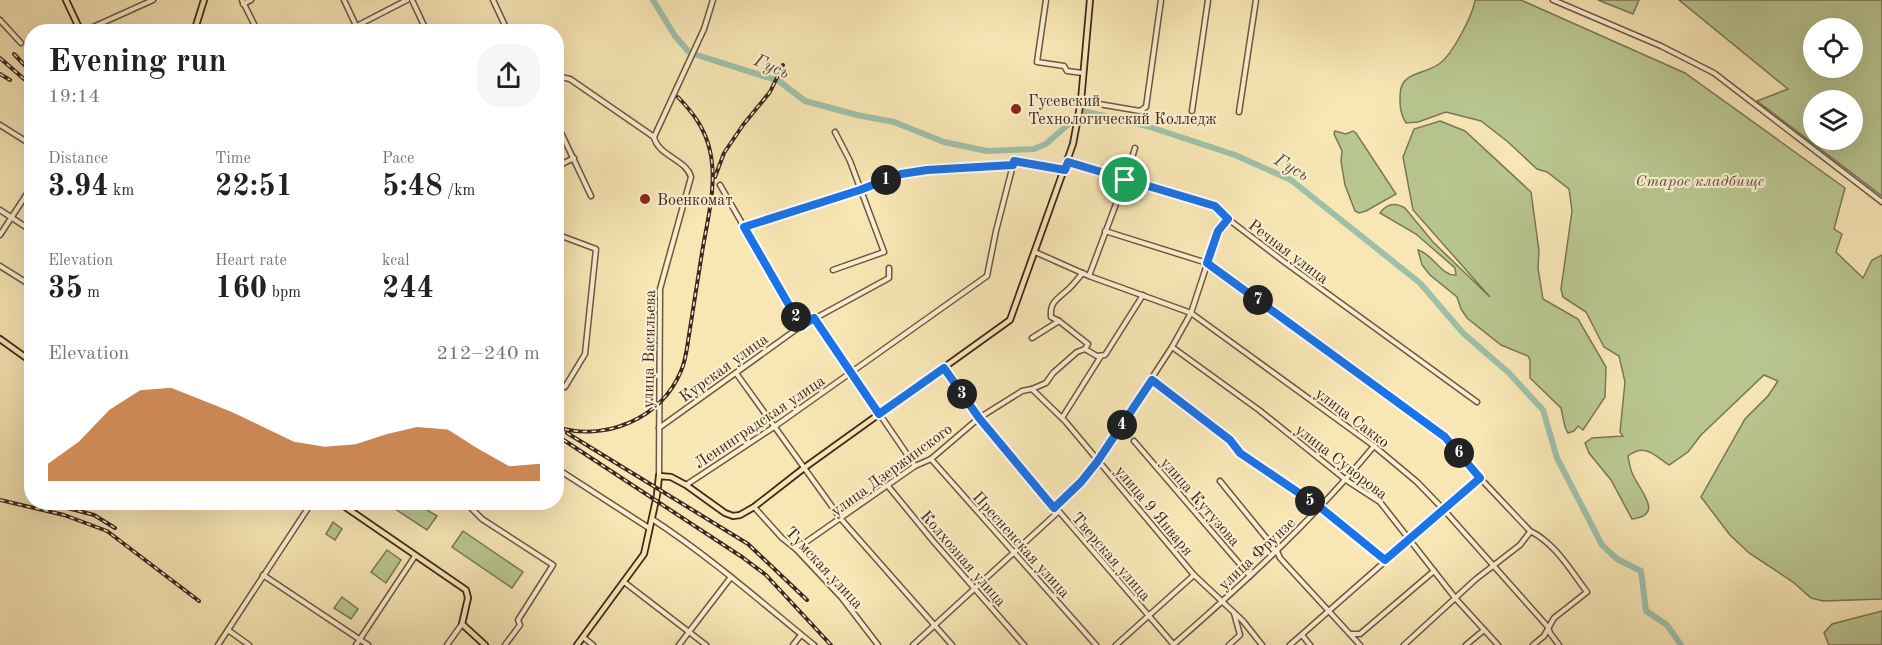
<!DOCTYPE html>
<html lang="en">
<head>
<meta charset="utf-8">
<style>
  :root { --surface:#fff; --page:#f6f6f6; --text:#222; --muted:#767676; --accent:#b45309 }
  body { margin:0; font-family:"Old Standard TT",serif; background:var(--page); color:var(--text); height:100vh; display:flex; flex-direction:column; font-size:22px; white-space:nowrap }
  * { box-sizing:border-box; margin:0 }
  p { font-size:20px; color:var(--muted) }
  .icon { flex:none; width:33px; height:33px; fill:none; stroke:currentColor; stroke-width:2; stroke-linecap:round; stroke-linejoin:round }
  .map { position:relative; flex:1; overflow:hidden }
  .side { position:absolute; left:24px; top:24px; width:540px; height:486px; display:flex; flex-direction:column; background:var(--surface); border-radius:24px; box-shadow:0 6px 24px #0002 }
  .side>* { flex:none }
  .fabs { position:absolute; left:1803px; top:18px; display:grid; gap:12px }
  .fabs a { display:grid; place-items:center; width:60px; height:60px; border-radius:50%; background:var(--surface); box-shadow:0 6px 24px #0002; font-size:30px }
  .pin { position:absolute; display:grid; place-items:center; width:51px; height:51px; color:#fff; margin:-26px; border:3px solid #fff; border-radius:50%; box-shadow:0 2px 6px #0007 }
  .km { position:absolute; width:30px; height:30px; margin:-15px; border-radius:50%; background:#222; color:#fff; font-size:16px; line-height:30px; text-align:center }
  .round { display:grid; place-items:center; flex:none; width:63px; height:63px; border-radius:24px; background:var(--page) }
  .summary { display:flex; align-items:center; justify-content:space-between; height:102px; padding:0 24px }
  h1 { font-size:33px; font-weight:700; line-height:45px }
  .figures { display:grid; grid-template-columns:repeat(3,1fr); gap:9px; height:102px; padding:6px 24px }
  .figures div { display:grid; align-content:center }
  .figures b { font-size:30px; font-weight:700 }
  .figures small { font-size:16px; font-weight:400 }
  .figures p { font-size:16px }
  .chart { height:168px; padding:12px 24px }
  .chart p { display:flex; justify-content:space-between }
  .chart svg { width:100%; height:108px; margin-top:6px; fill:var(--accent); opacity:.7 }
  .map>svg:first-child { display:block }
</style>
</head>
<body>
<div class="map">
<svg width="1882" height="645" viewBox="0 0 1882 645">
  <rect width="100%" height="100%" fill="#f8e6b5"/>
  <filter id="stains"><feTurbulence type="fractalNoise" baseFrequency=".00333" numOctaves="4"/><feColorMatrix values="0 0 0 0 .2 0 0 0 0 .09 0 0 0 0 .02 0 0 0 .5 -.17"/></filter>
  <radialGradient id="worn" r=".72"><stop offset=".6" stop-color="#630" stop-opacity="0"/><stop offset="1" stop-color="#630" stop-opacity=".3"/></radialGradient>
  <g fill="#b9c690" stroke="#7b7658" stroke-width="1.5" fill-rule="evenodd">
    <path d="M1475 0H1521L1685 73 1845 188 1834 229 1842 234 1836 252 1863 278 1872 260 1882 255V599L1823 601 1811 598 1793 582 1749 553 1730 535 1701 497 1745 419 1768 396 1778 381 1764 375 1701 435 1688 452 1669 465C1654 455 1645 443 1628 456 1629 462 1630 469 1633 475 1640 491 1665 515 1632 519L1611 480 1589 453 1585 443 1592 438 1623 436 1620 432 1625 382 1619 356 1604 347 1586 312 1563 297 1561 289 1572 211 1569 189 1547 172 1537 169 1508 142 1481 121 1446 112 1418 122 1406 123C1400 113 1400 107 1400 96 1400 71 1424 75 1439 64 1452 55 1473 15 1475 0Z"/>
    <path d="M1598 0H1639L1633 14Z"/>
    <path d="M1679 0H1882V196L1757 101 1788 89ZM1814 28H1852V68H1814ZM1814 100H1852V140H1814Z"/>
    <path d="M1440 121 1465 131 1531 192 1539 251 1538 268 1543 299 1578 319 1606 367 1605 397 1583 430 1578 426 1574 431 1568 433 1565 427 1561 408 1530 378V360L1528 356 1501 345 1467 318 1461 309 1457 297 1430 275 1422 265 1418 250C1433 254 1441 276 1456 275L1455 268 1416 234 1380 213C1387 203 1395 202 1405 208L1433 242 1490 297 1413 210 1403 157 1414 129Z"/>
    <path d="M1335 131 1346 134 1353 131 1356 133 1396 194 1366 211 1359 213 1355 211 1345 185 1341 161 1342 151 1334 134Z"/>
    <path d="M395 503H416L437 516 427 530 392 507Z"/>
    <path d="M333 522 342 529 335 540 326 534Z"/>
    <path d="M463 531 523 572 512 588 452 547Z"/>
    <path d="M387 550 401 560 386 583 371 572Z"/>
    <path d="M342 597 358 609 351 619 334 608Z"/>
    <path d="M1882 611V645H1829L1824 633 1832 624Z"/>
  </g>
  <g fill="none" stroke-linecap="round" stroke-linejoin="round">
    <g stroke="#9ec0aa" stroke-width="6">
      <path d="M653 0 675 36 688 51"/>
      <path d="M697 55 779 81 805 101 857 115 894 122 944 142 987 151 1034 149 1046 144 1083 111 1147 126 1235 155 1291 180 1420 283 1463 333 1509 373 1543 410 1557 458 1602 545 1617 559 1641 571 1646 611 1667 625 1681 645"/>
    </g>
    <g stroke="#6c5745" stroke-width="7">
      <g id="minor">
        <path d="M242 0 258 32"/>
        <path d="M344 0 359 32"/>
        <path d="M412 0 427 32"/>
        <path d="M493 0 508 32"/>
        <path d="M1046 0 1037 62 1064 66 1067 71 1083 73"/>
        <path d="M1553 0 1661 46 1714 73 1882 202"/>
        <path d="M243 4 251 0"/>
        <path d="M0 20 21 43"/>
        <path d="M82 32 153 0"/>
        <path d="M345 32 407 0"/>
        <path d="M556 76 570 79 654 137"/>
        <path d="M1081 101 1140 111 1146 107 1161 0"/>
        <path d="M1192 111 1208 0"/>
        <path d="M1239 112 1256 0"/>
        <path d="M556 122 591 196"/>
        <path d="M0 125 32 145"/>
        <path d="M654 137C658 156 686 159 691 177L660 289 659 476"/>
        <path d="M654 137 704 29 713 0"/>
        <path d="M1068 162 1215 206 1228 219 1287 264 1477 402"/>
        <path d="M556 167 574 158"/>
        <path d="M720 185 801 326"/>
        <path d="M0 210 32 231"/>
        <path d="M744 227 860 190 901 174 927 170 1013 165 1014 161 1065 170"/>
        <path d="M1105 231 1207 263 1217 269 1445 437 1480 478 1530 531C1555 543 1571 571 1587 592L1554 618 1544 636 1533 645"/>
        <path d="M556 234 596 249 585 354 565 387 556 382"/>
        <path d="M0 235 32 186"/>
        <path d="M1035 252 1089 276 1191 313 1374 446 1417 482 1444 510 1548 627 1550 633 1559 645"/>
        <path d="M0 266 32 286"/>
        <path d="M833 270 884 252 850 161 835 132"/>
        <path d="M1083 273C1077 279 1072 287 1065 292 1055 301 1050 303 1051 317L1059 321 1088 344 1085 349"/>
        <path d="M1089 276 1125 180 1135 148"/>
        <path d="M556 303 560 306"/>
        <path d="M814 318 915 466"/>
        <path d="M1032 338 1059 321"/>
        <path d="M1172 347 1259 410 1346 480 1380 502 1456 599 1498 645"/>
        <path d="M944 368 989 430 1174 645"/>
        <path d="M736 373 841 519 952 645"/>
        <path d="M1152 380 1230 439 1240 453 1321 508 1385 560"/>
        <path d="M1032 389 1065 421 1194 575 1243 621 1262 645"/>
        <path d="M1062 418 1101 356"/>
        <path d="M659 428 801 326 889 278V268"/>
        <path d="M1134 441 1250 576"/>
        <path d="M931 459 1096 645"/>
        <path d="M556 468 649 528"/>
        <path d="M1220 481 1277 551 1280 558 1360 645"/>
        <path d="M686 485 774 427 987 276 996 231 1013 165"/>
        <path d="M888 486 933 541 1024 645"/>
        <path d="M465 502 482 519 553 565 518 620 520 625 505 645"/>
        <path d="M754 507 782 538 796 549 842 598 878 645"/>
        <path d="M1054 508 1081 482 1097 462 1172 347 1191 313 1218 231 1228 219"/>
        <path d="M652 519C709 556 761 602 814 645"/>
        <path d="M796 549 915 466 931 459 979 418 1022 391 1032 389 1046 383 1053 373 1077 352 1085 349 1097 356 1105 355 1143 295"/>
        <path d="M263 575 368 645"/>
        <path d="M624 582 706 645"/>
        <path d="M228 630 249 645"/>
        <path d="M1350 634H1360L1434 571"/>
        <path d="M1302 635 1310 645"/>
        <path d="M583 637 593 645"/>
        <path d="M218 645 312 502"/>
        <path d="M356 645 415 556"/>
        <path d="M447 645 462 624"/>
        <path d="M679 645 731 577"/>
        <path d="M793 645 801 635"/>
        <path d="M913 645 1058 512"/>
        <path d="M1116 645 1194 575"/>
        <path d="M1173 645C1245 582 1313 520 1374 446"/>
        <path d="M1229 645 1240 635 1234 613"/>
        <path d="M1290 645 1480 478"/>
        <path d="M1404 645 1476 579 1520 545 1530 532"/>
        <path d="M1466 645 1484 630"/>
      </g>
    </g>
    <g stroke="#3d2720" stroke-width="8">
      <g id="major">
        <path d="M66 0 81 32"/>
        <path d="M194 32 204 0"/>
        <path d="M0 339 32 362"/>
        <path d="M338 502 466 590 468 598 462 624 485 645"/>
        <path d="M577 645 644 554 657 495 659 476 671 477 686 485 725 513 733 516 740 515 754 507 804 468 1010 320 1073 144 1081 101 1090 0"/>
      </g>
    </g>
    <use href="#minor" stroke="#faefcf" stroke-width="4"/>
    <use href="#major" stroke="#f8e6b5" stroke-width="4.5"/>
    <g stroke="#3d2720" stroke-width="4">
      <g id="rail">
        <path d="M14 54 32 73"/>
        <path d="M0 58 32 86"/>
        <path d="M0 74 10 80"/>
        <path d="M715 177 724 153 743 125 770 92 783 65"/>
        <path d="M556 427C605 442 661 419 681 371 686 360 687 347 689 335 693 310 697 284 701 259 706 225 718 185 710 151 705 128 693 113 678 97"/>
        <path d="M567 433 748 544 807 600"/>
        <path d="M556 435 742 557 766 575 831 645"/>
        <path d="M0 500 64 515 107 531 199 601"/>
        <path d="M52 504 94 515 115 528"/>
      </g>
    </g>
    <use href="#rail" stroke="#faefcf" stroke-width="1.5" stroke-dasharray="4.5" stroke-linecap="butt"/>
  </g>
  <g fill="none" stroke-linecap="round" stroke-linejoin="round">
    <g stroke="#fff" stroke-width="12">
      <path id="route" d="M1014 161 1065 170 1068 162 1215 206 1228 219 1218 231 1207 263 1445 437 1480 478 1385 560 1321 508 1240 453 1230 440 1152 380 1097 462 1081 482 1054 508 979 418 944 368 879 414 814 318 801 326 744 227 860 190 901 174 927 170 1013 165Z"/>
    </g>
    <use href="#route" stroke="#1a73e8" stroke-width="8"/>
  </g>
  <g fill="#8f2418" stroke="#faefcf" stroke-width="2">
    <circle cx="1016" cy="109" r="6"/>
    <circle cx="645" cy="199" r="6"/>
  </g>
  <g text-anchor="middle" stroke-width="4.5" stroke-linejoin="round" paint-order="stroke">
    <g font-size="16" fill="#3d2720" stroke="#faefcf" text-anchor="start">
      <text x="1028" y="106">Гусевский<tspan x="1028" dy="18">Технологический Колледж</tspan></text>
      <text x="657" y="205">Военкомат</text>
    </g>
    <g font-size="16" font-style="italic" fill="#5c4f3c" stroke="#faefcf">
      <text x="1700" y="186">Старое кладбище</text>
    </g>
    <g font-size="16" fill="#3d2720" stroke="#faefcf">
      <text transform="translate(1289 251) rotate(37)" y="6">Речная улица</text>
      <text transform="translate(648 349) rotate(-89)" y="6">улица Васильева</text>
      <text transform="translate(723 367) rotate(-36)" y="6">Курская улица</text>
      <text transform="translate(1353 417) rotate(37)" y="6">улица Сакко</text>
      <text transform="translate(759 421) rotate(-34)" y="6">Ленинградская улица</text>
      <text transform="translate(1342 461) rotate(38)" y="6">улица Суворова</text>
      <text transform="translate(891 469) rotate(-36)" y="6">улица Дзержинского</text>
      <text transform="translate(1201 501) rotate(49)" y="6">улица Кутузова</text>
      <text transform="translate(1155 510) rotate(50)" y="6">улица 9 Января</text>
      <text transform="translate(1022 544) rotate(48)" y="6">Пресненская улица</text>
      <text transform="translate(1256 553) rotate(-43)" y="6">улица Фрунзе</text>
      <text transform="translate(1112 556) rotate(49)" y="6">Тверская улица</text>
      <text transform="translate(964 558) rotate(49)" y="6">Колхозная улица</text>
      <text transform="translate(825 567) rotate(47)" y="6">Тумская улица</text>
    </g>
    <g font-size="18" font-style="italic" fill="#554d42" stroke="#faefcf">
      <text transform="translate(772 66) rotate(23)" y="6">Гусь</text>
      <text transform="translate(1292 167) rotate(30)" y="6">Гусь</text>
    </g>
  </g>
  <rect width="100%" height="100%" filter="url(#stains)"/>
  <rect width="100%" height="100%" fill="url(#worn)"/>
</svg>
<div class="fabs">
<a><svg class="icon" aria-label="locate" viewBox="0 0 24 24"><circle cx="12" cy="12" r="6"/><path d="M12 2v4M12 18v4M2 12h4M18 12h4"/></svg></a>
<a><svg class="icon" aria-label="layers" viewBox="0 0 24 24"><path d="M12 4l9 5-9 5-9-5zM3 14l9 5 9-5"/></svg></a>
</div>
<div class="pin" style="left:1125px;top:180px;background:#1e9e55"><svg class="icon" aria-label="arrive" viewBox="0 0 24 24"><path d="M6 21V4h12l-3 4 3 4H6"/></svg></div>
<b class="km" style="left:886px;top:180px">1</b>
<b class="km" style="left:796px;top:317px">2</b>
<b class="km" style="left:962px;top:394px">3</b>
<b class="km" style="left:1122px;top:425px">4</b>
<b class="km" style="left:1310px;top:501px">5</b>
<b class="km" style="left:1459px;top:453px">6</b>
<b class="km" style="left:1258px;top:300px">7</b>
<section class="side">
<div class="summary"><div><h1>Evening run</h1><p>19:14</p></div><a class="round"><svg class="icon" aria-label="share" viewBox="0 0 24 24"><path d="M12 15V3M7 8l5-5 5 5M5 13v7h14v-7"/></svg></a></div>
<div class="figures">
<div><p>Distance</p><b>3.94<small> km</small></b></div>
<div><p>Time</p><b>22:51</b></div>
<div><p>Pace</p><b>5:48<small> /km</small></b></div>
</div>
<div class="figures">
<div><p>Elevation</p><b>35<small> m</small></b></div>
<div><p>Heart rate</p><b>160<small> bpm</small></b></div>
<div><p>kcal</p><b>244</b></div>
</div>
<div class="chart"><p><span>Elevation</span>212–240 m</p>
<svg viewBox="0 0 160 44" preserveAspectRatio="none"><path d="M0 44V37L10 28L20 15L30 7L40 6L50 11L60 16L70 22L80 28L90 30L100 29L110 25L120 22L130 23L140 31L150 38L160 37V44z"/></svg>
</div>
</section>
</div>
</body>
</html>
